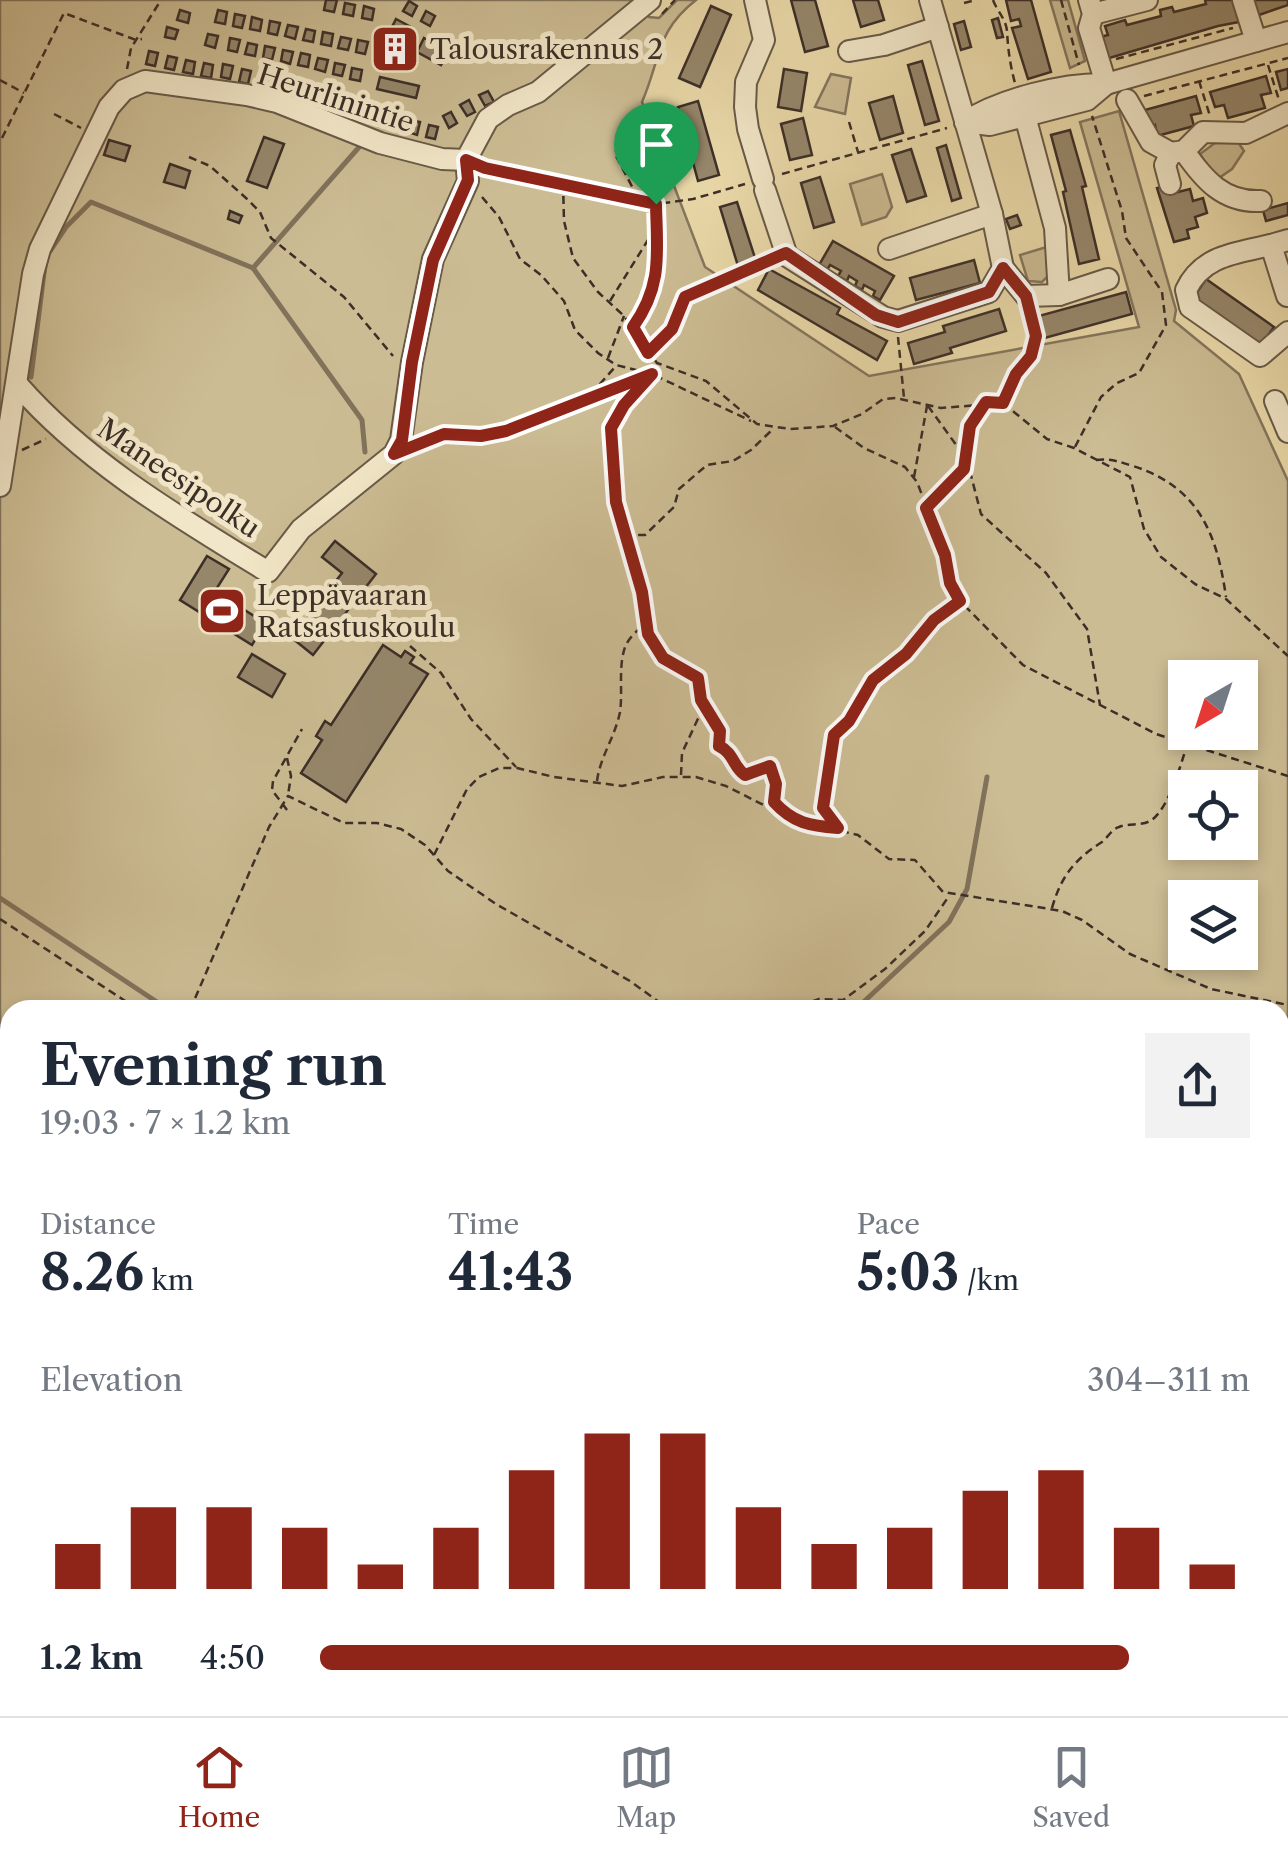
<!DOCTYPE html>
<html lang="en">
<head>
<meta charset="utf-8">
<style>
  :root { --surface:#fff; --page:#f2f2f3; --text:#1f2937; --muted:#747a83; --line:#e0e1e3; --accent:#8f2418 }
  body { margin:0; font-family:"Libre Caslon Text",serif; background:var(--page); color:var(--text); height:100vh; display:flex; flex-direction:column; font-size:38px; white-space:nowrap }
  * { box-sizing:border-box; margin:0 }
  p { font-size:32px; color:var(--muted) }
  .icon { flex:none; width:55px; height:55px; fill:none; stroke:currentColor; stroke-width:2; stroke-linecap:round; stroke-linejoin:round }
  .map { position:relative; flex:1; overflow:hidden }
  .drawer { position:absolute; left:0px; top:1000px; width:1290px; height:718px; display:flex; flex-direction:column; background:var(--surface); border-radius:30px 30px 0 0; box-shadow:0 5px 15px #0003 }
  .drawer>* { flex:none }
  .needle { width:65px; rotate:219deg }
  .fabs { position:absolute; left:1168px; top:660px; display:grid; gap:20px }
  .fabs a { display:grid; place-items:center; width:90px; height:90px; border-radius:0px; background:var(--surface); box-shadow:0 5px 15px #0003; font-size:50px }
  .pin { position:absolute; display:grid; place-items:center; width:85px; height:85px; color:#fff; margin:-102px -42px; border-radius:50% 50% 50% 0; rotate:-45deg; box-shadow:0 0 10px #0007 }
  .pin .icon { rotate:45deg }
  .round { display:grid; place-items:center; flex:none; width:105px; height:105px; border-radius:0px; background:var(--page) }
  .headline { display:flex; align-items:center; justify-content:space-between; height:170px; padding:0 40px }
  h1 { font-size:55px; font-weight:800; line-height:75px }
  .metrics { display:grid; grid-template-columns:repeat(3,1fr); gap:15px; height:170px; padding:10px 40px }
  .metrics div { display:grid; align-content:center }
  .metrics b { font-size:50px; font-weight:800 }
  .metrics small { font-size:28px; font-weight:400 }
  .metrics p { font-size:28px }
  .chart { height:280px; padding:20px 40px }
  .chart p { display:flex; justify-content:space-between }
  .chart svg { width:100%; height:180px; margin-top:10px; stroke:var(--accent); stroke-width:6 }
  ul { padding:0 40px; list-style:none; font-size:32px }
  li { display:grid; grid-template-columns:160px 120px 1fr; align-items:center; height:75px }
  li i { height:25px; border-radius:12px; background:var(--accent) }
  .tab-bar { display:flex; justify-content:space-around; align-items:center; height:140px; border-top:2px solid var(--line); background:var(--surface); font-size:28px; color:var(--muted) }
  .tab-bar a { display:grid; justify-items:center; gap:5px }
  .tab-bar .current { color:var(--accent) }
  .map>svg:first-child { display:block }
</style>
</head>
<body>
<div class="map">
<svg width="1288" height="1716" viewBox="0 0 1288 1716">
  <rect width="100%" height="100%" fill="#ead9a9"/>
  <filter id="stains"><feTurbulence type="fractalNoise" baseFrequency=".002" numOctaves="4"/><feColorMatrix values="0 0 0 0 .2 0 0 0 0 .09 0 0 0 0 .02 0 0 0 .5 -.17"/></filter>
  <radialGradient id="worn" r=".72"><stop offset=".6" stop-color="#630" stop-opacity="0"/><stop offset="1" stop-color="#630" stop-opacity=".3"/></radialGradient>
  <g fill="#ccbc93" stroke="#84765e" stroke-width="2.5" fill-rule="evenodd">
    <path d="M0 0H637L649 17 659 18 677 0H696C656 31 661 58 642 102L705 267 869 376 1139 327 1080 122 1119 111 1176 310 1174 321 1239 374 1288 481V1705L1280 1701V1010H10V1548L0 1547ZM1185 678H1240V732H1185ZM1185 788H1240V842H1185ZM1185 898H1240V952H1185Z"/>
    <path d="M1050 0H1068L1085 61 1070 68Z"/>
    <path d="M831 74 851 78 845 114 815 107Z"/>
    <path d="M1238 142 1244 151 1232 169 1216 180 1200 154 1215 143Z"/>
    <path d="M882 174 892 207 886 217 862 225 850 184Z"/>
    <path d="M1050 246 1051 273 1042 282 1028 281 1020 255Z"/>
    <path d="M595 1708H839L836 1716H604Z"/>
  </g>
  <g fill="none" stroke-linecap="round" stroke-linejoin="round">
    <g stroke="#81725b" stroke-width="5">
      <path d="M50 251 66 227 91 202 253 268 362 420 365 452"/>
      <path d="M253 268 360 146"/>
      <path d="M31 377 45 265"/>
      <path d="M0 898 169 1010"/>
      <path d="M855 1010 949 922 967 889 987 777"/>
      <path d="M0 1541H10"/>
      <path d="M1280 1675 1288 1679"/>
      <path d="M806 1716 808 1708"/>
    </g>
  </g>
  <g fill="#96876b" stroke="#3c2f28" stroke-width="2.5">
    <path d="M326 0H337L334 12 324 10Z"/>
    <path d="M791 0H815L828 46 805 52Z"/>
    <path d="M853 0H878L884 20 861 27Z"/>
    <path d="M1006 0H1031L1051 72 1028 79 1012 28 1021 26 1020 22 1019 19 1011 21Z"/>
    <path d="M1205 0H1238L1244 21 1218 26 1106 59 1100 37 1108 35 1105 26 1125 20 1127 25 1161 16 1160 10 1172 7 1174 12 1206 4Z"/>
    <path d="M1252 0H1288V5L1256 16Z"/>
    <path d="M409 1 417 6 412 16 403 11Z"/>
    <path d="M345 3 355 5 353 16 343 14Z"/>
    <path d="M364 6 374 9 372 20 362 18Z"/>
    <path d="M711 6 731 15 700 87 679 78Z"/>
    <path d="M180 10 190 13 188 23 177 20Z"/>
    <path d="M218 10 227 12 225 24 215 22Z"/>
    <path d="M426 11 435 16 430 26 421 21Z"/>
    <path d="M235 14 245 16 242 28 233 26Z"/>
    <path d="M252 17 262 20 260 31 250 29Z"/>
    <path d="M998 18 1003 37 997 38 992 20Z"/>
    <path d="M396 19 411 27 407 35 392 27Z"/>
    <path d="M270 21 280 23 277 35 268 33Z"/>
    <path d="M964 21 971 47 961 50 954 24Z"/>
    <path d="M288 25 298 27 295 39 285 36Z"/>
    <path d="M167 27 178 30 175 39 165 37Z"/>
    <path d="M306 29 315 31 313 42 303 40Z"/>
    <path d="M323 32 333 34 331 46 321 44Z"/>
    <path d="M208 34 218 36 215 48 205 45Z"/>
    <path d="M341 37 351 39 348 50 338 48Z"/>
    <path d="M230 38 240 40 237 52 228 50Z"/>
    <path d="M424 38 449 51 441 65 417 52Z"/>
    <path d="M388 39 406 42 400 70 383 66Z"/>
    <path d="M358 40 368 42 365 54 356 52Z"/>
    <path d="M248 43 257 45 255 56 245 54Z"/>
    <path d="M265 46 275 48 272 60 263 58Z"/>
    <path d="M283 50 293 52 290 64 281 61Z"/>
    <path d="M149 51 158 53 155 66 146 64Z"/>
    <path d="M301 53 310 55 308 67 298 65Z"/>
    <path d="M168 56 177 58 174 70 165 68Z"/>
    <path d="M318 58 328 60 325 72 315 69Z"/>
    <path d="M186 60 195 62 193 74 183 72Z"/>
    <path d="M922 61 939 121 925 125 908 65Z"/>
    <path d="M204 63 213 65 211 78 201 76Z"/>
    <path d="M335 63 345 65 342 76 333 74Z"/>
    <path d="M223 64 233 66 230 79 221 77Z"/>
    <path d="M352 68 362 70 360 81 350 79Z"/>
    <path d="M242 69 251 71 248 84 239 82Z"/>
    <path d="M784 69 807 73 801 111 778 107Z"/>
    <path d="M1288 69V88L1281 90 1276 72Z"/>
    <path d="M260 74 269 76 267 88 257 86Z"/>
    <path d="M1266 76 1271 93 1261 95 1265 108 1228 118 1224 105 1215 107 1210 92Z"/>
    <path d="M380 77 419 86 416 98 377 89Z"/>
    <path d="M280 79 289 81 286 93 277 91Z"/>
    <path d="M300 84 309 86 306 99 297 97Z"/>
    <path d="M488 91 494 102 485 106 479 95Z"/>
    <path d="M318 92 327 94 325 106 315 104Z"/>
    <path d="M893 96 903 133 880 140 869 103Z"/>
    <path d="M1196 96 1201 113 1191 115 1194 126 1157 136 1155 125 1146 128 1141 111Z"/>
    <path d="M337 99 346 101 343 114 334 111Z"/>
    <path d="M469 100 475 112 467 116 460 105Z"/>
    <path d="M698 101 719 175 698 181 678 107Z"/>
    <path d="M355 104 364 107 361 119 352 117Z"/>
    <path d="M373 110 382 112 379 124 370 122Z"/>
    <path d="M451 112 457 123 449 128 443 116Z"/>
    <path d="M391 115 401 117 398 129 389 127Z"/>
    <path d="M803 118 812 155 790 160 781 124Z"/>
    <path d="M410 120 420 122 417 135 408 132Z"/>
    <path d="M429 125 438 127 435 139 426 137Z"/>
    <path d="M1070 130 1086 186 1082 187 1099 259 1079 264 1063 192 1066 191 1051 135Z"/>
    <path d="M264 137 284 144 267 188 247 181Z"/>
    <path d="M109 140 130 146 125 161 104 155Z"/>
    <path d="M946 145 961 198 952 201 937 148Z"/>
    <path d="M911 149 926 196 907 202 892 155Z"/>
    <path d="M170 164 190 171 185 188 164 182Z"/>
    <path d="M820 177 834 222 814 228 801 183Z"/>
    <path d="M1175 183 1178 192 1190 189 1193 201 1203 198 1207 213 1195 217 1198 227 1187 230 1189 238 1174 242 1157 188Z"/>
    <path d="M737 202 756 261 738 266 720 207Z"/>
    <path d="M1288 203V215L1266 221 1263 210Z"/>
    <path d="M230 211 242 216 239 223 228 219Z"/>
    <path d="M1017 215 1021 225 1010 229 1006 219Z"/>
    <path d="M833 241 894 276 880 300 873 296 875 291 864 285 862 290 855 286 857 281 849 276 847 281 838 276 841 271 830 265 827 270 819 265Z"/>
    <path d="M974 260 980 283 916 300 910 278Z"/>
    <path d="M769 269 840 308 837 314 887 341 877 360 758 290Z"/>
    <path d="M1206 279 1274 327 1261 345 1193 298Z"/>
    <path d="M1126 292 1132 314 1041 339 1035 317Z"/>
    <path d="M999 309 1006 331 950 348 952 353 914 364 908 343 945 332 943 326Z"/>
    <path d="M335 541 376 574 313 655 292 638 342 573 322 557Z"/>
    <path d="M207 556 229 569 215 591 265 623 252 645 180 600Z"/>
    <path d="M383 645 401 657 405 651 414 657 410 663 428 674 346 802 301 773 322 740 316 736 325 721 331 725Z"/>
    <path d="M252 654 285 674 272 697 238 677Z"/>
    <rect x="4" y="1639" width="6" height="29"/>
    <path d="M10 1701V1708H26L23 1716H4Z"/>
    <path d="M47 1708H67L64 1716H44Z"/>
    <rect x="90" y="1708" width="22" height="8"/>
    <path d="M463 1708H498L501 1716H472Z"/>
    <path d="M878 1708 902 1715 901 1716H875Z"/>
    <path d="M932 1708H965L957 1716H941Z"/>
  </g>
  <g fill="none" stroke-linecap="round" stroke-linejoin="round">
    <g stroke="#685a48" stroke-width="24">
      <g id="minor">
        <path d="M755 0 764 40 746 82 745 107 748 129 763 179"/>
        <path d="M930 0 992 214 1003 268"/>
        <path d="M1089 0 1093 14 1089 28 1106 84"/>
        <path d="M1243 0 1256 41"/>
        <path d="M1093 14 1147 0"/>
        <path d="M849 51 884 45 938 27"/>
        <path d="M1127 100 1151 142 1171 153"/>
        <path d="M1025 116 1055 228 1059 295"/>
        <path d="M965 122C1000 99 1064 83 1106 84L1288 32"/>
        <path d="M965 122 990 125 1087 100 1106 84"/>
        <path d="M1184 151C1204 180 1224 203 1261 201"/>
        <path d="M1170 184 1165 165 1171 153 1184 151 1203 132 1246 133 1288 113"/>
        <path d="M765 190 787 256 883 317 898 321 989 292 1003 268"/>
        <path d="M1271 245C1237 253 1202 255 1186 290L1190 307 1260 356 1288 332"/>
        <path d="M889 249 992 214"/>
        <path d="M1003 268 1026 296 1059 295 1108 279"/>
        <path d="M1287 296 1271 245 1288 240"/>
        <path d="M18 385C86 463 180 518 268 572L301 529 394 454 401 440 412 362 433 259 468 181 466 160"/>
        <path d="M1275 401 1288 432"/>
        <path d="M0 486 33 274 40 249 109 107 124 90 145 81 247 95 277 102 380 143 442 159 466 160 488 119 508 105 538 92 650 0"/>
        <path d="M0 1602 10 1585"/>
        <path d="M212 1708 213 1716"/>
        <path d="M919 1708 927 1716"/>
        <path d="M177 1716V1708"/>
        <path d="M318 1716 319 1708"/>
        <path d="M867 1716 870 1708"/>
      </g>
    </g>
    <g stroke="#3c2f28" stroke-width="2.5" stroke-dasharray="8 5" stroke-linecap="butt">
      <path d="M993 0C997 11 1006 19 1007 31 1008 49 1010 65 1015 83"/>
      <path d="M1061 0 1079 65"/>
      <path d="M964 3 976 0"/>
      <path d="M662 14 675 0"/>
      <path d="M1116 59 1233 28"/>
      <path d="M1268 65 1279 100"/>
      <path d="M127 69 131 48 161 0"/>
      <path d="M0 80 24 93"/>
      <path d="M1199 81 1210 116"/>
      <path d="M1144 96 1288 58"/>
      <path d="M54 114 81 128"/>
      <path d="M849 122 858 152"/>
      <path d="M2 138 64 13 136 40 142 39"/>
      <path d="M189 157 210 166 246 198 260 212 271 238 344 297 393 356"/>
      <path d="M484 168 657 204 693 199 745 184"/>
      <path d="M782 174 947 128"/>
      <path d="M563 183 564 221 573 258 598 292 624 316 657 363 706 381 757 424 790 429 833 426 862 414 883 399 896 398 941 408 1003 403 1047 439 1074 448 1130 477 1144 529 1161 557 1195 584 1226 599 1288 656"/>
      <path d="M482 197 499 217 520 259 541 275 564 301 575 330 598 353 616 365 652 374 751 421"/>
      <path d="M638 198 615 154 619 141 648 117"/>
      <path d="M610 301 656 227"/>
      <path d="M634 326C663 285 657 253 657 205"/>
      <path d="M898 337 904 398"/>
      <path d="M649 352 672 329 685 297 767 261"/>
      <path d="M608 358 624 316"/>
      <path d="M652 374 624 405 611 428 617 502 642 592 648 634 663 658 698 678 701 700 720 731 719 746C734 753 733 767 745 775L770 766 775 784 774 802 785 814"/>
      <path d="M591 394 615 367"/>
      <path d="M1003 402C1019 367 1040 355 1030 314"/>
      <path d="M928 406 967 460 981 514 1046 573 1087 629 1100 705"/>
      <path d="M835 427 864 448 905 467 917 482 945 555 950 583 960 601 1023 665 1156 734 1288 776"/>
      <path d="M418 442C447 431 476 437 506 431L648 376"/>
      <path d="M1075 447 1101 397 1117 383 1139 373 1166 325 1162 292 1126 238 1122 211 1092 116"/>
      <path d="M22 450 46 439"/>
      <path d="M1096 460C1110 458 1120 462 1133 466 1199 487 1217 534 1226 597"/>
      <path d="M914 477 927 406"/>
      <path d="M928 507 964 469 970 425 984 404"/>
      <path d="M628 542 635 535H645L674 507 679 489 707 465 733 461 751 450 773 429"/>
      <path d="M410 646 441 673 471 719 516 767"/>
      <path d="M287 758 291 776 288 795"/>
      <path d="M681 775 682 753 703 708"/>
      <path d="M597 781C600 757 615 737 620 712 623 691 618 668 625 647 629 637 638 630 646 623"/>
      <path d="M287 810 272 790 273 781 302 729"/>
      <path d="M837 827 823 808 834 735 849 721 873 680 907 654 934 620 958 602"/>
      <path d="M434 855 467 789 479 777 499 768H517L554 777 622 786 663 777H696L726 786 793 820 858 835 889 859 915 860 943 892 1062 911 1082 920 1130 954 1211 989 1288 1005"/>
      <path d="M1052 908C1061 876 1075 859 1102 842 1108 837 1112 829 1119 827 1128 823 1141 826 1150 821 1168 811 1181 764 1187 745"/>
      <path d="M0 919 139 1010"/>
      <path d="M190 1010 269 827 288 796 344 823H377L401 829 425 845 448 871 496 904 630 981 670 1010"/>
      <path d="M803 1010 808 1003 819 999 843 1000 885 969 925 931 949 896"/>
      <path d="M1280 1185 1288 1136"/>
      <path d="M1280 1253 1288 1265"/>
      <path d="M1280 1309 1285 1277"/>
      <path d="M1280 1318 1288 1330 1280 1339"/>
      <path d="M1280 1346 1288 1353"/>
      <path d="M0 1370 10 1374"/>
      <path d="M0 1489 10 1494"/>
      <path d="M1280 1693 1288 1697"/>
    </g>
    <use href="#minor" stroke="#f1e6c7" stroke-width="20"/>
  </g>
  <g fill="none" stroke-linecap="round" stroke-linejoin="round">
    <g stroke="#fff" stroke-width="20">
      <path id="route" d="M466 160 485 168 656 204C657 253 663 285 633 327L648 353 672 329 685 297 786 253 876 315 898 322 989 292 1003 268 1026 296 1036 336 1031 356 1016 374 1003 403 986 402 970 426 964 469 926 508 945 555 950 583 960 601 934 620 906 654 873 680 849 721 834 735 823 808 838 828C810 826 793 823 774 802L776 784 770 766 745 775C733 767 734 753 719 746L720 731 701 700 698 678 663 658 648 634 642 592 616 502 611 428 624 405 652 374 506 431 481 436 444 434 394 454 402 440 412 362 433 260 468 180Z"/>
    </g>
    <use href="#route" stroke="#8f2418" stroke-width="12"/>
  </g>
  <defs>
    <g id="building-square" transform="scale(2.5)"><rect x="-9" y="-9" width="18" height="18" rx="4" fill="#8f2418" stroke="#f1e6c7"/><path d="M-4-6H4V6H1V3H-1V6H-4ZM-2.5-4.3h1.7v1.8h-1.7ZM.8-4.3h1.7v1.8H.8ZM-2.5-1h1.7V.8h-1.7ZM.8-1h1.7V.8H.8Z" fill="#fff"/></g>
    <g id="stadium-square" transform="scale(2.5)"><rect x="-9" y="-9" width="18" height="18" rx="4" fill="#8f2418" stroke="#f1e6c7"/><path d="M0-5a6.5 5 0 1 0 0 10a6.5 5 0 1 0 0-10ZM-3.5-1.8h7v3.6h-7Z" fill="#fff"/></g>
  </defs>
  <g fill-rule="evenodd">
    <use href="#building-square" x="395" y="49"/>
    <use href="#stadium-square" x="222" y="611"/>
  </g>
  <g text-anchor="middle" stroke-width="10" stroke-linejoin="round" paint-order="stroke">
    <g font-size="28" fill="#3c2f28" stroke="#f1e6c7" text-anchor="start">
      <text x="430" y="59">Talousrakennus 2</text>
      <text x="257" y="605">Leppävaaran<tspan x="257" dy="32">Ratsastuskoulu</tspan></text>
    </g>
    <g font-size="28" fill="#3c2f28" stroke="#f1e6c7">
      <text transform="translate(336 98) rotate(18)" y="10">Heurlinintie</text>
      <text transform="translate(179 478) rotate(34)" y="10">Maneesipolku</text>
    </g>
  </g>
  <rect width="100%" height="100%" filter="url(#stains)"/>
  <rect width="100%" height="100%" fill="url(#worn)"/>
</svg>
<div class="fabs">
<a><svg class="needle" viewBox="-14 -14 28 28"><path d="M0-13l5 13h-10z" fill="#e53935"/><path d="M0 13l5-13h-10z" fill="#747a83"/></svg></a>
<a><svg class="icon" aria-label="locate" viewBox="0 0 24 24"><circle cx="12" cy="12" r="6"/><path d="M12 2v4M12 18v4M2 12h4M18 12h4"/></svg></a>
<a><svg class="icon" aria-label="layers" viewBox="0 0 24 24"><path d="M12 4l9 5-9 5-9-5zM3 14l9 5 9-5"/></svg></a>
</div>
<div class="pin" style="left:656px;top:204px;background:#1e9e55"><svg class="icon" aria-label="arrive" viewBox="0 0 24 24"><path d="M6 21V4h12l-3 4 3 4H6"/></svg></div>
<section class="drawer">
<div class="headline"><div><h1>Evening run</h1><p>19:03 · 7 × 1.2 km</p></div><a class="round"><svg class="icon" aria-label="share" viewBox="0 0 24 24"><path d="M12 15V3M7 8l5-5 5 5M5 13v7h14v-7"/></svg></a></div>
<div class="metrics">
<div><p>Distance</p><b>8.26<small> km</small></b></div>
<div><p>Time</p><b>41:43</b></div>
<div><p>Pace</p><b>5:03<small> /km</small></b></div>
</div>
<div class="chart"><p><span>Elevation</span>304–311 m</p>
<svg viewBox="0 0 160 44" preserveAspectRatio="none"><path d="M5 44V33M15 44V24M25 44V24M35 44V29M45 44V38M55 44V29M65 44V15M75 44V6M85 44V6M95 44V24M105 44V33M115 44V29M125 44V20M135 44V15M145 44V29M155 44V38"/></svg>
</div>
<ul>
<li><b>1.2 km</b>4:50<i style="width:87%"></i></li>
</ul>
</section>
</div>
<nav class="tab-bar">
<a class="current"><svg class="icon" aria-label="home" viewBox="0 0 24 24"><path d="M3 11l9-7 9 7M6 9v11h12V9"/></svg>Home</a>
<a><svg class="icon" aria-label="map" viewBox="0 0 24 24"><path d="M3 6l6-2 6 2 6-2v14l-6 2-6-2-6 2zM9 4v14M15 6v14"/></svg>Map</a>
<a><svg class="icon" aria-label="saved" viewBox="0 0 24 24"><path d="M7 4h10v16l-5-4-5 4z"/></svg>Saved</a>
</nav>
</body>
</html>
